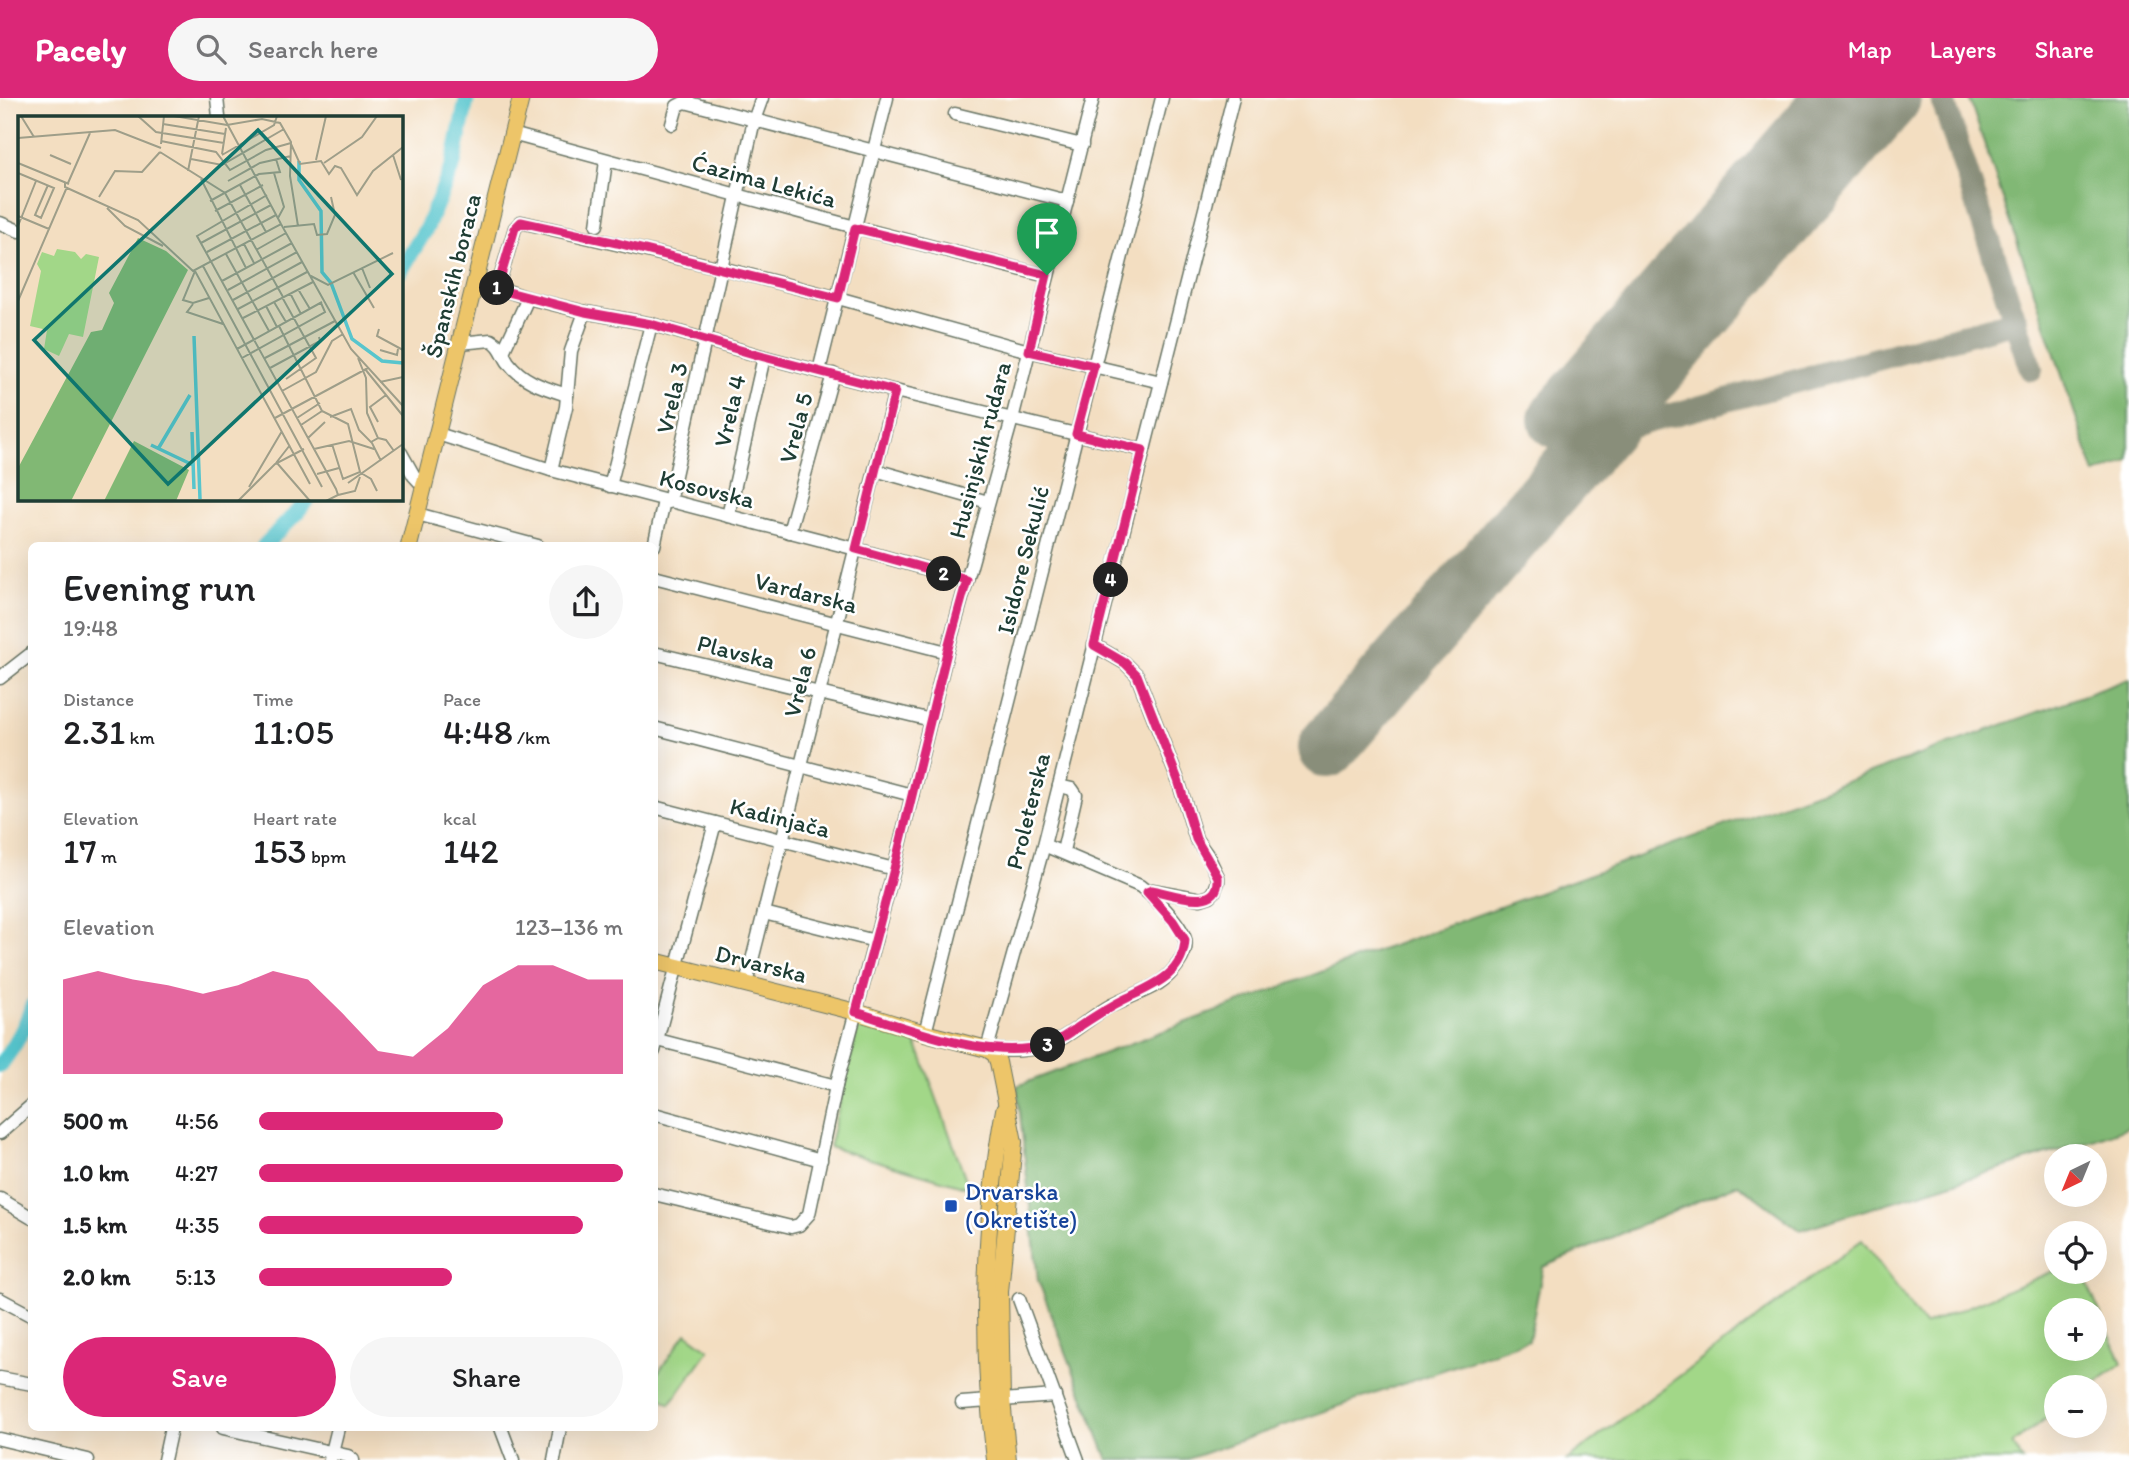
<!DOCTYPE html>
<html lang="en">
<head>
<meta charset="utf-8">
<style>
  :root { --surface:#fff; --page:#f6f6f6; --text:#202124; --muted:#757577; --accent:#db2777 }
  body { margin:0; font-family:Itim,sans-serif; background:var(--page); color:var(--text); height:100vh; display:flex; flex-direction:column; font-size:26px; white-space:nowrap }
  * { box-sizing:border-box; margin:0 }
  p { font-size:23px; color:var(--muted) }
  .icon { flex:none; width:38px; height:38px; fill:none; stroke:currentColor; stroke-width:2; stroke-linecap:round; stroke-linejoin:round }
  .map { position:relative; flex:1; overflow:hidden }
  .drawer { position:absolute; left:28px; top:444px; width:630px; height:889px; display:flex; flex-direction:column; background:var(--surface); border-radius:10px; box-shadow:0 7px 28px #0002 }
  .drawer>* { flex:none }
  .needle { width:46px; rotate:223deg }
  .tools { position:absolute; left:2044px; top:1046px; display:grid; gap:14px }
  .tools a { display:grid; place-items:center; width:63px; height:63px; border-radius:50%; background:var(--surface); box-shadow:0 7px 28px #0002; font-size:35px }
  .pin { position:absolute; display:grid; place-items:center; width:60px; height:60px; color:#fff; margin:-72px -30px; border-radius:50% 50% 50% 0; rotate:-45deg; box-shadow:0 0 7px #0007 }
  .pin .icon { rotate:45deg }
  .km { position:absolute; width:35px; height:35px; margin:-18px; border-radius:50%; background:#222; color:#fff; font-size:19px; line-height:35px; text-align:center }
  .round { display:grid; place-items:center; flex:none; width:74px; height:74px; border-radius:37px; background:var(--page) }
  .summary { display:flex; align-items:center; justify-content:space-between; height:119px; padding:0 35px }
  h1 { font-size:38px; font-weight:600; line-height:52px }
  .figures { display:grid; grid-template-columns:repeat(3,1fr); gap:10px; height:119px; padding:7px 35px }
  .figures div { display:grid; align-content:center }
  .figures b { font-size:35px; font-weight:600 }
  .figures small { font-size:19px; font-weight:400 }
  .figures p { font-size:19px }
  .chart { height:196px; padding:14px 35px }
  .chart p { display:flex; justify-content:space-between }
  .chart svg { width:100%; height:126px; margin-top:7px; fill:var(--accent); opacity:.7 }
  .cta { display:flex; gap:14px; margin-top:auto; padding:14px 35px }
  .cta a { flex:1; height:80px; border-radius:42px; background:var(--accent); color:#fff; font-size:28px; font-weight:600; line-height:80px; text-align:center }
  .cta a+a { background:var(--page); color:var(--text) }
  ul { padding:0 35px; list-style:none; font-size:23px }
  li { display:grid; grid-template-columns:112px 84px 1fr; align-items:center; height:52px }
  li i { height:18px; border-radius:9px; background:var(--accent) }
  header { display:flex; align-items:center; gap:42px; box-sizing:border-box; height:98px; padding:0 35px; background:var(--accent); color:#fff }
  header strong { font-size:33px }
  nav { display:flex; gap:38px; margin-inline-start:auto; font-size:24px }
  .search { width:490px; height:63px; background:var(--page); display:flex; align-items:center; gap:18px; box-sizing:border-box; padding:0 24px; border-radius:38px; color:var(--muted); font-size:26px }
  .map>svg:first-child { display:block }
</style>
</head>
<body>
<header>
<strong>Pacely</strong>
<div class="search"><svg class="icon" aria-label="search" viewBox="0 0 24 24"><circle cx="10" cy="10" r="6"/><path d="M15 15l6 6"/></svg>Search here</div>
<nav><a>Map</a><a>Layers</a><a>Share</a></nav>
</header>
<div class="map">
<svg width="2129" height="1362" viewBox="0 0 2129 1362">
  <rect width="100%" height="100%" fill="#fff"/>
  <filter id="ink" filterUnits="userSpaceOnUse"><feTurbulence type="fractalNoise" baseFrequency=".0143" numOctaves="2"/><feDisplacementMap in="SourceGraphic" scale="14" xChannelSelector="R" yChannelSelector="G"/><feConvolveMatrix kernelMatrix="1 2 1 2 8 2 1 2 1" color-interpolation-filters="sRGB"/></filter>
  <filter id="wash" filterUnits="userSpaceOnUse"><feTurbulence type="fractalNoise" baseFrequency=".00686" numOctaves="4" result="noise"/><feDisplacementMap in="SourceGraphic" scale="28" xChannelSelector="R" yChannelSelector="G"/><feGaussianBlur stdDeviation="1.57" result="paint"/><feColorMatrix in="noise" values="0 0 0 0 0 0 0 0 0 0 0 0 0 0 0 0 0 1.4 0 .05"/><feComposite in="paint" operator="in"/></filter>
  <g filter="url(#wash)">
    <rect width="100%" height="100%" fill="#f3dec1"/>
    <g fill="#a2d788" stroke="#608a5e" stroke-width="2" fill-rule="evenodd">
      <path d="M867 927 913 939 921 957 969 1090 829 1049 858 929Z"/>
      <path d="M1862 1142 1924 1227 2056 1172V1174H2082L2122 1265 2088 1290H2056V1313L2012 1346 2023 1362H1567ZM2056 1213H2095V1251H2056Z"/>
      <path d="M686 1235 709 1252 670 1306 655 1295V1279Z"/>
    </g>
    <g fill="#81b874" stroke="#507a54" stroke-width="2">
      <path d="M1969 0H2129V363L2095 376Z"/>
      <path d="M2129 581V1029L2090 1043 1800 1132 1738 1086 1543 1169 1529 1242 1185 1362H1108L1038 1182 1017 988 1353 862Z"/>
    </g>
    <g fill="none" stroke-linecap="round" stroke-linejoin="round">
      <g stroke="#57c5cd" stroke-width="16">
        <path d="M401 172 426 131 453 67 467 0"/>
        <path d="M264 448 298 413 307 401"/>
        <path d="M0 967C14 949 26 930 32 908"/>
      </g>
      <g stroke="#898e7a" stroke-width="24">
        <path d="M1942 0 2031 271"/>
        <path d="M1628 304 1629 316 1639 326"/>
        <path d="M1594 343 1616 333 1639 326 2016 223"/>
      </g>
      <g stroke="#898e7a" stroke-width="60">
        <path d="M1558 321 1835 0"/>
        <path d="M1327 650 1891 0"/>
      </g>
    </g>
  </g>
  <g filter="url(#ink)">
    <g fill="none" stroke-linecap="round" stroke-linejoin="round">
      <g stroke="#697565" stroke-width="15">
        <g id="minor">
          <path d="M217 0 219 19"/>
          <path d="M955 16 1082 47"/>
          <path d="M672 26 677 8 685 4 1067 103"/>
          <path d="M512 36 855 129 1047 178"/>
          <path d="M0 125 19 133"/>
          <path d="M597 127 606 63"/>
          <path d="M475 182 528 200 585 214 651 226 764 259 895 293 1143 352"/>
          <path d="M497 191 515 130 521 124 721 170 838 200 1029 253 1161 284"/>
          <path d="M460 245 491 242C501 247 502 255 508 264 523 284 545 290 567 297"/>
          <path d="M503 254 528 200"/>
          <path d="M819 273 887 0"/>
          <path d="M438 336 551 372 856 451 967 482"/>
          <path d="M401 355 414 378 425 390"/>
          <path d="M551 372 566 309 571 253 585 214"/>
          <path d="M875 372 988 404"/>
          <path d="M610 388 651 226"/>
          <path d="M669 404 754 22 762 0"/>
          <path d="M417 416 538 448"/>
          <path d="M728 418 764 259"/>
          <path d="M789 434 833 276"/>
          <path d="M654 448 664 403"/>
          <path d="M654 479 947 554"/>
          <path d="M1094 547 1125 565 1137 577 1178 682 1196 741 1208 758 1218 779V784L1214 794 1210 798 1201 801 1152 792 1147 794"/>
          <path d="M654 555 931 622"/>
          <path d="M0 580 32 555"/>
          <path d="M654 630 912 697"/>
          <path d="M1059 688 1072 691 1076 697 1063 753"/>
          <path d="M654 709 894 771"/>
          <path d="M1044 747 1140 788C1153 798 1180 824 1185 841 1189 857 1171 877 1159 885 1144 894 1126 900 1110 908 1090 919 1072 937 1051 946 1032 953 1007 954 987 951L1044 747 1233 0"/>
          <path d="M764 815 875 843"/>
          <path d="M746 886 895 293"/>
          <path d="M925 935 1162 0"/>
          <path d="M654 941 836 988"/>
          <path d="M654 953 715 725"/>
          <path d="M654 1016 821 1062"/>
          <path d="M0 1035 32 1007"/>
          <path d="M654 1096 791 1129 799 1127 809 1116 836 988 894 771 947 554 1012 321 1093 0"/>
          <path d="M0 1101 32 1120"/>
          <path d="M0 1201 32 1218"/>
          <path d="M1019 1201 1078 1362"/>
          <path d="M0 1280 32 1286"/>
          <path d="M962 1305 1055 1298"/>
          <path d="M223 1330 348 1358 353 1362"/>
          <path d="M501 1330 513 1362"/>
          <path d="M0 1341 88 1362"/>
          <path d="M164 1362 171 1330"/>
          <path d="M330 1362 338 1330"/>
          <path d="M554 1362 560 1330"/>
        </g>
      </g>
      <g stroke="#697565" stroke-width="18">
        <g id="major">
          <path d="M409 448 521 0"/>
          <path d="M654 863 856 914 925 935 987 951 995 956 998 964 1014 1044 1000 1194 1002 1302 1008 1362"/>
          <path d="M995 1362C981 1250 983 1123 1004 1012"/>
        </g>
      </g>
      <use href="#minor" stroke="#fff" stroke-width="12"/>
      <use href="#major" stroke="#edc569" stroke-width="16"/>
    </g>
  </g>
  <g fill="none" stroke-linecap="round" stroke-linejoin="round" filter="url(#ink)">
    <g stroke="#fff" stroke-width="14">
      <path id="route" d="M521 124 617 145 838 200 855 130 1047 177 1029 253 1094 268 1076 336 1143 352 1094 547 1125 565 1137 577 1178 682 1196 741 1218 779C1220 815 1173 796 1152 792L1147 794 1173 823 1185 842C1183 878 1151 888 1123 902 1107 910 1092 920 1077 930 1069 935 1059 943 1049 946 993 965 911 931 856 914L894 771 947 554 967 482 856 451 895 293 764 259 651 226 585 214 497 191 515 130Z"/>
    </g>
    <use href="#route" stroke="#db2777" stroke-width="9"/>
  </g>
  <rect fill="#1a4fb4" stroke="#fff" stroke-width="2.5" x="944" y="1101" width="14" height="14" rx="3.5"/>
  <g text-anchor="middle" stroke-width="5" stroke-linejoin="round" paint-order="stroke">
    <g font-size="24" fill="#1f3d34" stroke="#fff">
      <text transform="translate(764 83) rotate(15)" y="8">Ćazima Lekića</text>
      <text transform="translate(453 178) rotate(-76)" y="8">Španskih boraca</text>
      <text transform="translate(672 300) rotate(-77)" y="8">Vrela 3</text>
      <text transform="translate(730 313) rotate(-77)" y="8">Vrela 4</text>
      <text transform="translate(796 330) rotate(-75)" y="8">Vrela 5</text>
      <text transform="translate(980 352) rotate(-75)" y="8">Husinjskih rudara</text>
      <text transform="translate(707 391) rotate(14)" y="8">Kosovska</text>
      <text transform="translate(1023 462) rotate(-76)" y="8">Isidore Sekulić</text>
      <text transform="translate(806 495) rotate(14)" y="8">Vardarska</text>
      <text transform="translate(736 554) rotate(14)" y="8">Plavska</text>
      <text transform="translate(800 584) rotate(-76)" y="8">Vrela 6</text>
      <text transform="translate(1028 713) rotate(-76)" y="8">Proleterska</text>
      <text transform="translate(780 720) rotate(14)" y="8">Kadinjača</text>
      <text transform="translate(761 866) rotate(14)" y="8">Drvarska</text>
    </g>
    <g font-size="24" fill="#164399" stroke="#fff" text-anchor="start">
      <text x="965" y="1102">Drvarska<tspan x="965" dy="28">(Okretište)</tspan></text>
    </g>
  </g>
  <g transform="translate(18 18)">
    <rect width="385" height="385" fill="#f3dec1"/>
    <path d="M39 133 57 136 63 143 68 138 81 141 65 221 51 218 41 240 26 233 29 214 12 210 23 155 19 148 24 136 36 140Z" fill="#a2d788"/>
    <path d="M120 122 148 135 170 154 53 385H0V352L73 216 84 214 96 187 91 177ZM116 325 171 354 158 385H86Z" fill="#81b874"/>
    <path fill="none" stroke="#57c5cd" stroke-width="3.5" d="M281 45V64L303 95 304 156 313 167 334 223 364 245 385 247M176 220 182 383M174 316 176 373M133 329 175 349M140 333 172 279"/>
    <path fill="none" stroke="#9e9e89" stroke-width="2" d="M3 0 16 21M120 0 138 16 206 27M156 0 209 9 244 3 262 7 273 26 272 60 280 110M205 0 263 108M145 8 207 18M0 22 97 14 143 32M143 25 198 36 212 54 248 34 273 27M143 28 146 0M273 28 282 48 303 45 311 58 317 50 323 52 339 79 355 55 385 31M142 36 207 77 265 181M204 38 208 12M32 39 53 48M204 39 256 9 259 0M375 39 383 64M173 43 204 49 266 13M298 44 308 0M0 47 51 68M306 47 344 21 359 0M170 55 181 0M0 57 36 72 23 102 17 99 30 69M256 57 266 91 260 102M183 63 228 152M210 65 242 47 273 40M47 67V71L120 104 175 155 263 108 333 233 385 290M50 67 72 17M222 69 248 116M249 79 179 120 318 373 320 379 308 385M81 81 97 55 124 56 142 36M192 85 241 58 262 56 258 43M89 92 107 110 145 130M197 95 245 69M0 100 31 113M0 110 18 65M266 111 296 108 299 119 309 118 317 99 313 81M183 127 253 89M226 128 236 147M238 134 268 117M189 136 258 99M208 138 251 215M185 150 304 371M344 152 352 172M335 156 356 192M291 159 310 169 375 137M204 165 274 127M280 173 292 193M210 174 279 136M272 177 283 198M264 181 298 242 268 263M191 182 175 187 165 184 177 155 292 368M215 184 284 146M0 185 49 71M256 186 268 206M175 188 169 196 205 208M248 190 259 211M220 193 289 156M225 202 295 166M261 210 304 295 330 308 342 356 325 363 314 328M361 213 359 220 385 234M219 233 304 186M362 234 379 239 380 233M224 242 307 196 303 187M247 242 317 205M340 242 348 262 349 297 360 322 353 326M252 252 302 225 301 221M347 253 385 300M362 266 385 261M264 275 298 256 314 225 325 218M312 301 333 293 341 314 354 327 363 345M257 302 350 252M279 302 302 287M360 306 352 291 368 279M283 309 304 295M290 322 307 306M360 322 368 324 376 335M296 333 331 325 356 333M258 347 272 329M259 347 292 385M343 357 353 363 359 375M299 358 321 352M330 367 385 328M231 371 264 315M320 379 337 375 342 361M220 385 257 348 286 333"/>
    <path fill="#0f766e" fill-opacity="0.15" stroke="#0f766e" stroke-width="3.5" d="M240 14 374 158 150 368 16 224Z"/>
    <rect width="385" height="385" fill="none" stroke="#1f3d34" stroke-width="3.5"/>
  </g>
</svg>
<div class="tools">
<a><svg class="needle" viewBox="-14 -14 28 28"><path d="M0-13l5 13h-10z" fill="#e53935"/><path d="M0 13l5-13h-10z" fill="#757577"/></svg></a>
<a><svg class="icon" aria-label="locate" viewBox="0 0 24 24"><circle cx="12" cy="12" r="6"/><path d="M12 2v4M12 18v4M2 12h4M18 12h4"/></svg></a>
<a>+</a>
<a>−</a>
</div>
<div class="pin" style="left:1047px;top:177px;background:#1e9e55"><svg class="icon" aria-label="arrive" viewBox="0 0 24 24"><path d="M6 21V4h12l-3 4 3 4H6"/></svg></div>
<b class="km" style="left:497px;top:190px">1</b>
<b class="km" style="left:944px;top:476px">2</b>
<b class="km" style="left:1048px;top:947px">3</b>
<b class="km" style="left:1111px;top:482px">4</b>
<section class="drawer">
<div class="summary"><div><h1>Evening run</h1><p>19:48</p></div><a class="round"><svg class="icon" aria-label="share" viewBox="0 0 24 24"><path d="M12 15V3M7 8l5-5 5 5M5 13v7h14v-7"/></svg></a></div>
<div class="figures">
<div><p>Distance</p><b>2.31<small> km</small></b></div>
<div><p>Time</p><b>11:05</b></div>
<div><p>Pace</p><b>4:48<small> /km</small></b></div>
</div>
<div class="figures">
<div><p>Elevation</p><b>17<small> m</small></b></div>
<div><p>Heart rate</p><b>153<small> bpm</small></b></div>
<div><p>kcal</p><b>142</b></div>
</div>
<div class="chart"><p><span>Elevation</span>123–136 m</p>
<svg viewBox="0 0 160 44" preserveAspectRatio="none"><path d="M0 44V11L10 8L20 11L30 13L40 16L50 13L60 8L70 11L80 23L90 36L100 38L110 28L120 13L130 6L140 6L150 11L160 11V44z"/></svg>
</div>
<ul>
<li><b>500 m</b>4:56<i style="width:67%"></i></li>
<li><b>1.0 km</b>4:27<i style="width:100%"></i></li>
<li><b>1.5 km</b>4:35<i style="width:89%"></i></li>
<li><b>2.0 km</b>5:13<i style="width:53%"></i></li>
</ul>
<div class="cta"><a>Save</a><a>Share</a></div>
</section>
</div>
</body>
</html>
